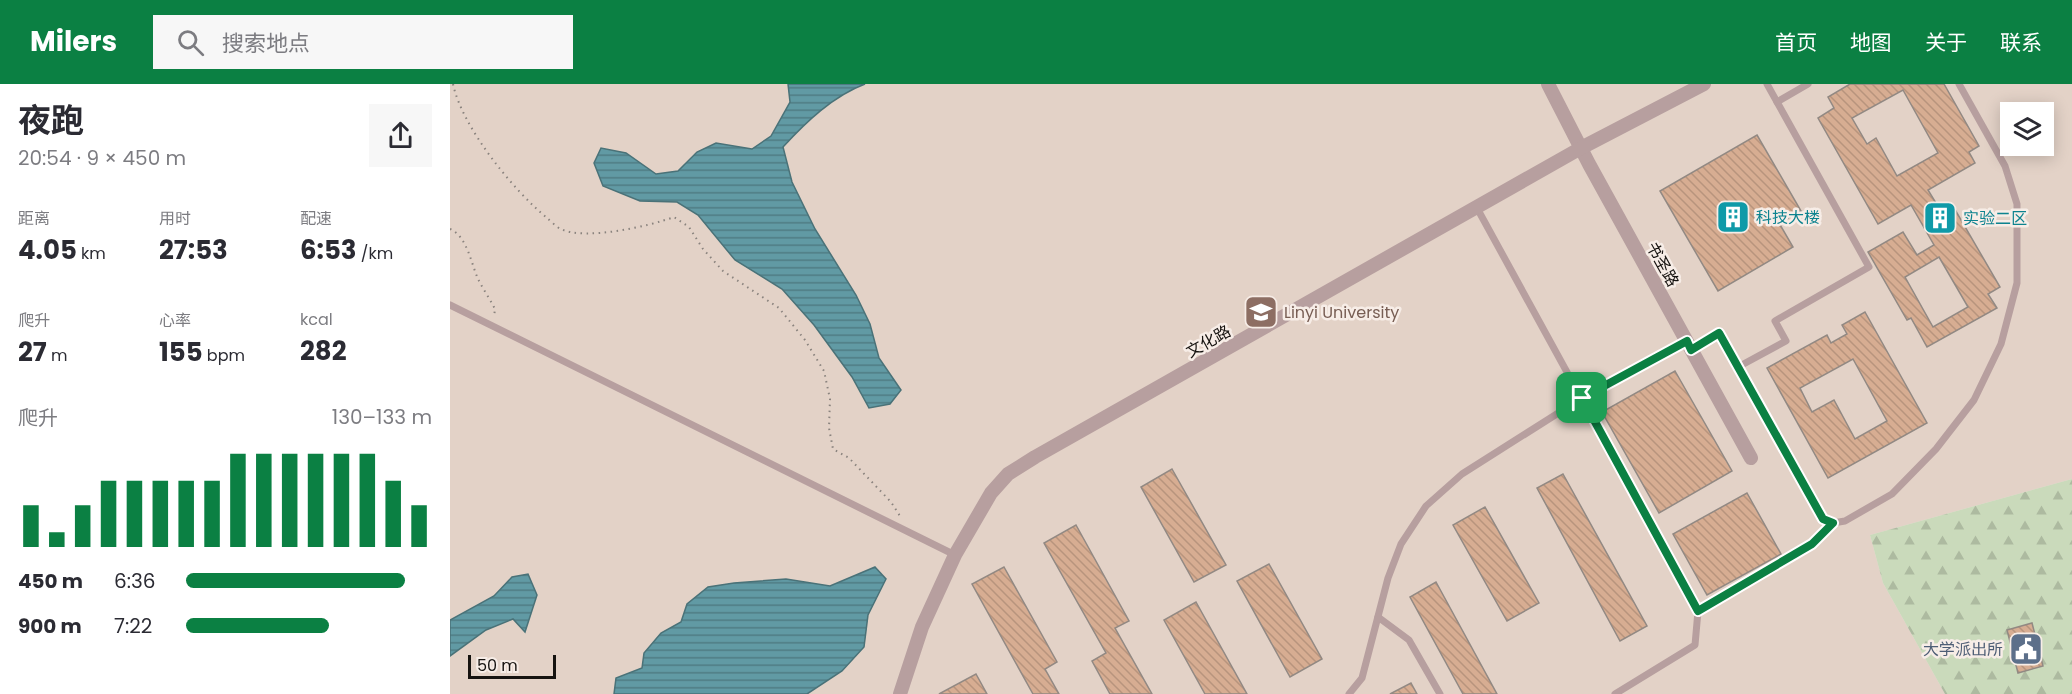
<!DOCTYPE html>
<html lang="zh">
<head>
<meta charset="utf-8">
<style>
  :root { --surface:#fff; --page:#f7f7f7; --text:#2b2b33; --muted:#7c7c81; --accent:#0b8043 }
  body { margin:0; font-family:Poppins,"Noto Sans SC",sans-serif; background:var(--page); color:var(--text); height:100vh; display:flex; flex-direction:column; font-size:22px; white-space:nowrap }
  * { box-sizing:border-box; margin:0 }
  p { font-size:20px; color:var(--muted) }
  .icon { flex:none; width:33px; height:33px; fill:none; stroke:currentColor; stroke-width:2; stroke-linecap:round; stroke-linejoin:round }
  .map { position:relative; flex:1; overflow:hidden }
  .drawer { display:flex; flex-direction:column; background:var(--surface); width:450px }
  .drawer>* { flex:none }
  .fabs { position:absolute; left:1550px; top:18px; display:grid; gap:12px }
  .fabs a { display:grid; place-items:center; width:54px; height:54px; border-radius:0px; background:var(--surface); box-shadow:0 3px 15px #0003; font-size:30px }
  .scale { position:absolute; left:18px; bottom:15px; width:88px; box-sizing:border-box; padding-left:6px; border:3px solid #161310; border-top:0; font-size:16px; line-height:21px; white-space:nowrap; color:#161310; -webkit-text-stroke:4px #f7ede7; paint-order:stroke }
  .pin { position:absolute; display:grid; place-items:center; width:51px; height:51px; color:#fff; margin:-26px; border-radius:12px; box-shadow:0 3px 9px #0006 }
  .round { display:grid; place-items:center; flex:none; width:63px; height:63px; border-radius:0px; background:var(--page) }
  .head { display:flex; align-items:center; justify-content:space-between; height:102px; padding:0 18px }
  h1 { font-size:33px; font-weight:700; line-height:45px }
  .stats { display:grid; grid-template-columns:repeat(3,1fr); gap:9px; height:102px; padding:6px 18px }
  .stats div { display:grid; align-content:center }
  .stats b { font-size:26px; font-weight:700 }
  .stats small { font-size:16px; font-weight:400 }
  .stats p { font-size:16px }
  .chart { height:168px; padding:12px 18px }
  .chart p { display:flex; justify-content:space-between }
  .chart svg { width:100%; height:108px; margin-top:6px; stroke:var(--accent); stroke-width:6 }
  ul { padding:0 18px; list-style:none; font-size:20px }
  li { display:grid; grid-template-columns:96px 72px 1fr; align-items:center; height:45px }
  li i { height:15px; border-radius:8px; background:var(--accent) }
  header { display:flex; align-items:center; gap:36px; box-sizing:border-box; height:84px; padding:0 30px; background:var(--accent); color:#fff }
  header strong { font-size:28px }
  nav { display:flex; gap:33px; margin-inline-start:auto; font-size:21px }
  .search { width:420px; height:54px; background:var(--page); display:flex; align-items:center; gap:15px; box-sizing:border-box; padding:0 21px; border-radius:0px; color:var(--muted); font-size:22px }
  main { display:flex; flex:1; min-height:0 }
  .map>svg:first-child { display:block }
</style>
</head>
<body>
<header>
<strong>Milers</strong>
<div class="search"><svg class="icon" aria-label="search" viewBox="0 0 24 24"><circle cx="10" cy="10" r="6"/><path d="M15 15l6 6"/></svg>搜索地点</div>
<nav><a>首页</a><a>地图</a><a>关于</a><a>联系</a></nav>
</header>
<main>
<section class="drawer">
<div class="head"><div><h1>夜跑</h1><p>20:54 · 9 × 450 m</p></div><a class="round"><svg class="icon" aria-label="share" viewBox="0 0 24 24"><path d="M12 15V3M7 8l5-5 5 5M5 13v7h14v-7"/></svg></a></div>
<div class="stats">
<div><p>距离</p><b>4.05<small> km</small></b></div>
<div><p>用时</p><b>27:53</b></div>
<div><p>配速</p><b>6:53<small> /km</small></b></div>
</div>
<div class="stats">
<div><p>爬升</p><b>27<small> m</small></b></div>
<div><p>心率</p><b>155<small> bpm</small></b></div>
<div><p>kcal</p><b>282</b></div>
</div>
<div class="chart"><p><span>爬升</span>130–133 m</p>
<svg viewBox="0 0 160 44" preserveAspectRatio="none"><path d="M5 44V27M15 44V38M25 44V27M35 44V17M45 44V17M55 44V17M65 44V17M75 44V17M85 44V6M95 44V6M105 44V6M115 44V6M125 44V6M135 44V6M145 44V17M155 44V27"/></svg>
</div>
<ul>
<li><b>450 m</b>6:36<i style="width:89%"></i></li>
<li><b>900 m</b>7:22<i style="width:58%"></i></li>
</ul>
</section>
<div class="map">
<svg width="1622" height="610" viewBox="0 0 1622 610">
  <defs>
    <pattern id="forest-firs" width="22" height="20" patternUnits="userSpaceOnUse" patternTransform="scale(1.5)"><rect width="22" height="20" fill="#cadabb"/><path d="M5 1l3.5 6h-7zM16 11l3.5 6h-7z" fill="#adbaa0"/></pattern>
    <pattern id="water-rules" width="6" height="5" patternUnits="userSpaceOnUse" patternTransform="scale(1.5)"><rect width="6" height="5" fill="#619aa4"/><path d="M0 2.5h6" fill="none" stroke="#4f7c84"/></pattern>
    <pattern id="building-back-hatch" width="6" height="6" patternUnits="userSpaceOnUse" patternTransform="scale(1.5)"><rect width="6" height="6" fill="#d7ad92"/><path d="M-1 5l2 2M0 0l6 6M5-1l2 2" fill="none" stroke="#b8947d"/></pattern>
  </defs>
  <rect width="100%" height="100%" fill="#eae0d9"/>
  <path fill="#e3d2c7" fill-rule="evenodd" d="M0 0H1622V395L1420 451 1433 499 1495 610H0ZM1560 28H1593V62H1560Z"/>
  <path fill="url(#forest-firs)" d="M1622 395V610H1495L1433 499 1420 451Z"/>
  <g fill="url(#water-rules)" stroke="#4a7278" stroke-width="1.5">
    <path d="M338 0H415C383 12 356 38 333 63L342 98 365 145 406 211 420 240 429 274 451 306 440 320 419 324 402 293 364 241 332 205 285 176 248 131 227 118 190 117 153 102 144 79 151 64 176 69 206 90 228 87 247 68 266 59 302 65 321 52 340 18Z"/>
    <path d="M425 483 436 495 418 531 414 563 392 587 357 610H164L166 594 192 584 194 569 211 549 231 538 237 520 258 503 284 499 336 495 380 502Z"/>
    <path d="M78 490 87 511 75 548 63 535 36 546 0 572V536L44 512 62 493Z"/>
  </g>
  <g fill="url(#building-back-hatch)" stroke="#928983" stroke-width="1.5" fill-rule="evenodd">
    <path d="M1400 0H1494L1529 62 1519 68 1525 79 1478 106 1492 129 1503 122 1550 203 1538 210 1547 224 1477 263 1461 234 1457 236 1418 168 1453 148 1467 171 1484 161 1461 121 1428 140 1368 34 1384 24 1378 13ZM1453 6 1488 69 1447 92 1426 54 1417 60 1402 34ZM1489 173 1518 223 1483 243 1455 193Z"/>
    <path d="M1307 51 1351 127 1329 139 1343 163 1268 207 1210 107Z"/>
    <path d="M1415 228 1477 339 1378 394 1317 284 1377 251 1381 259 1397 250 1392 241ZM1403 275 1437 337 1405 355 1384 316 1362 328 1350 304Z"/>
    <path d="M1225 287 1282 387 1209 429 1152 328Z"/>
    <path d="M722 385 776 481 744 498 691 403Z"/>
    <path d="M1113 390 1197 542 1170 557 1087 404Z"/>
    <path d="M1297 409 1331 470 1257 511 1223 450Z"/>
    <path d="M1035 423 1089 519 1057 537 1003 441Z"/>
    <path d="M626 441 679 537 665 544 702 610H660L642 577 656 569 594 459Z"/>
    <path d="M819 480 872 575 840 593 787 497Z"/>
    <path d="M554 483 607 578 595 585 609 610H583L522 500Z"/>
    <path d="M986 498 1047 610H1013L960 513Z"/>
    <path d="M746 518 797 610H755L714 536Z"/>
    <path d="M1582 539 1593 582 1568 589 1557 546Z"/>
    <path d="M526 590 537 610H489Z"/>
    <path d="M961 599 967 610H940Z"/>
  </g>
  <g fill="none" stroke-linecap="round" stroke-linejoin="round">
    <g stroke="#8a837e" stroke-width="2" stroke-dasharray="1.5 4.5" stroke-linecap="butt">
      <path d="M3 0C12 43 63 106 97 134 101 137 106 143 111 145 135 157 200 142 224 133L239 143 253 165 273 187 329 224 355 256 374 287 380 315 379 344 383 365 399 374 441 418 450 432"/>
      <path d="M0 145C17 152 21 179 28 195 33 205 40 215 45 225L44 233"/>
    </g>
    <g stroke="#b79f9f" stroke-width="7">
      <path d="M1327 18 1358 0"/>
      <path d="M1027 124 1248 527 1245 561 1165 610"/>
      <path d="M0 221 505 471"/>
      <path d="M1241 266 1269 249 1373 435 1383 439 1395 437 1442 410 1486 365 1524 316 1551 260 1567 199V120L1555 82 1509 0"/>
      <path d="M1288 283 1336 257 1325 237 1419 183 1317 0"/>
      <path d="M1248 527 1362 460 1383 439"/>
      <path d="M928 533 959 556 990 610"/>
      <path d="M899 610 912 594 938 494 951 460 976 422 1012 390 1132 314 1237 257"/>
    </g>
    <g stroke="#b79f9f" stroke-width="14">
      <path d="M1098 0 1139 80 1301 374"/>
      <path d="M450 610 472 543 505 471 541 409 558 390 585 373 1131 64 1254 0"/>
    </g>
  </g>
  <g fill="none" stroke-linecap="round" stroke-linejoin="round">
    <g stroke="#fff" stroke-width="12">
      <path id="route" d="M1269 249 1373 435 1383 439 1362 460 1248 527 1132 314 1237 257 1241 266Z"/>
    </g>
    <use href="#route" stroke="#0b8043" stroke-width="8"/>
  </g>
  <defs>
    <g id="building-square" transform="scale(1.725)"><rect x="-9" y="-9" width="18" height="18" rx="4" fill="#0f9aa8" stroke="#f7ede7"/><path d="M-4-6H4V6H1V3H-1V6H-4ZM-2.5-4.3h1.7v1.8h-1.7ZM.8-4.3h1.7v1.8H.8ZM-2.5-1h1.7V.8h-1.7ZM.8-1h1.7V.8H.8Z" fill="#fff"/></g>
    <g id="university-square" transform="scale(1.725)"><rect x="-9" y="-9" width="18" height="18" rx="4" fill="#8d6e63" stroke="#f7ede7"/><path d="M0-5L7-2L0 1L-7-2ZM-4 1L0 2.5L4 1V4Q0 6-4 4Z" fill="#fff"/></g>
    <g id="civic-square" transform="scale(1.725)"><rect x="-9" y="-9" width="18" height="18" rx="4" fill="#5c6f8a" stroke="#f7ede7"/><path d="M-.6-6.5H3V-4.5H.6V-3L4-1V1h2V6H-6V1h2V-1L-.6-3ZM-1.2 2.5V6h2.4V2.5Z" fill="#fff"/></g>
  </defs>
  <g fill-rule="evenodd">
    <use href="#building-square" x="1283" y="133"/>
    <use href="#building-square" x="1490" y="134"/>
    <use href="#university-square" x="811" y="228"/>
    <use href="#civic-square" x="1576" y="565"/>
  </g>
  <g text-anchor="middle" stroke-width="5" stroke-linejoin="round" paint-order="stroke">
    <g font-size="16" fill="#0d838f" stroke="#f7ede7" text-anchor="start">
      <text x="1306" y="139">科技大楼</text>
      <text x="1513" y="140">实验二区</text>
    </g>
    <g font-size="16" fill="#161310" stroke="#f7ede7">
      <text transform="translate(1213 180) rotate(61)" y="6">书圣路</text>
      <text transform="translate(758 257) rotate(-29)" y="6">文化路</text>
    </g>
    <g font-size="16" fill="#785e54" stroke="#f7ede7" text-anchor="start">
      <text x="834" y="234">Linyi University</text>
    </g>
    <g font-size="16" fill="#4e5e75" stroke="#f7ede7" text-anchor="end">
      <text x="1553" y="571">大学派出所</text>
    </g>
  </g>
</svg>
<div class="fabs">
<a><svg class="icon" aria-label="layers" viewBox="0 0 24 24"><path d="M12 4l9 5-9 5-9-5zM3 14l9 5 9-5"/></svg></a>
</div>
<div class="scale">50 m</div>
<div class="pin" style="left:1132px;top:314px;background:#1e9e55"><svg class="icon" aria-label="arrive" viewBox="0 0 24 24"><path d="M6 21V4h12l-3 4 3 4H6"/></svg></div>
</div>
</main>
</body>
</html>
